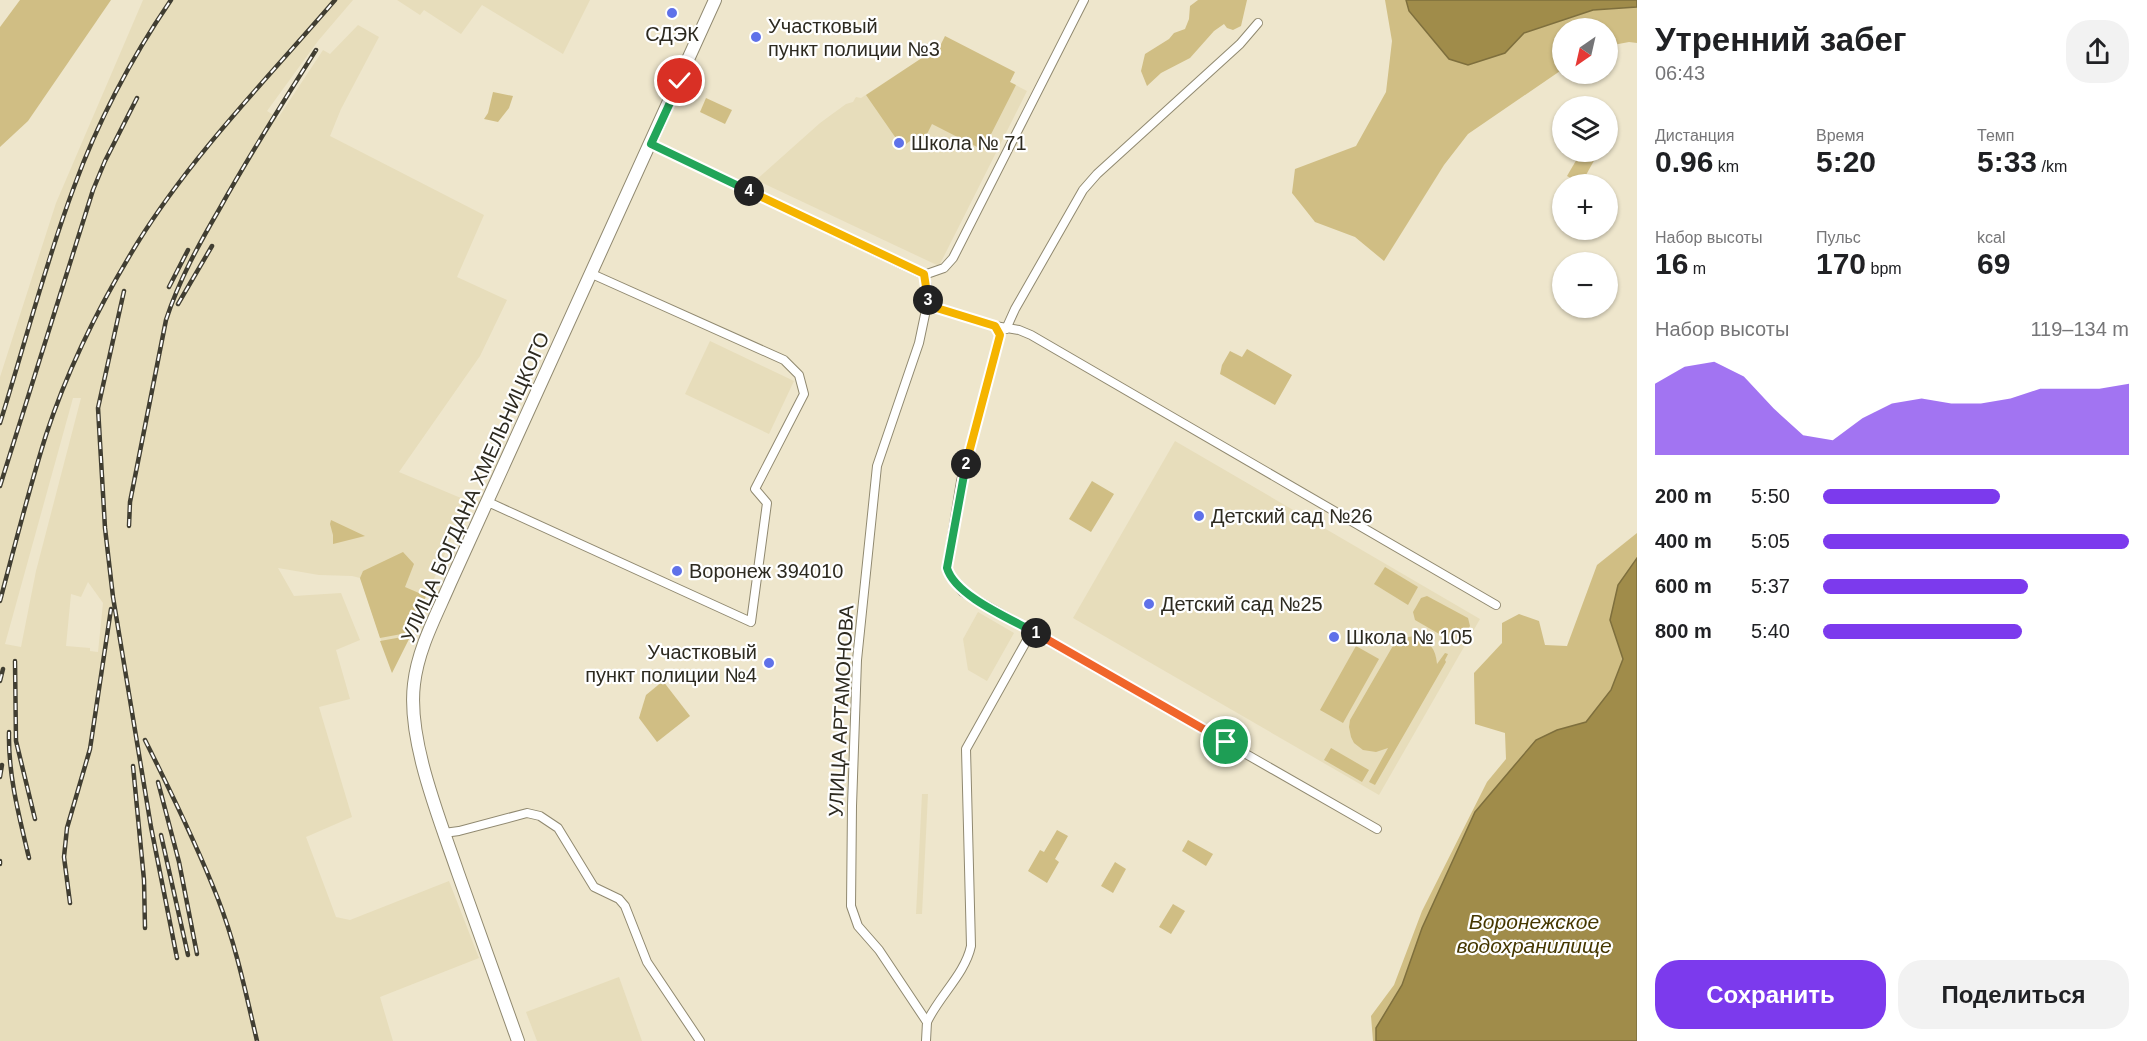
<!DOCTYPE html>
<html lang="ru">
<head>
<meta charset="utf-8">
<style>
  :root { --surface:#fff; --page:#f2f2f2; --text:#202124; --muted:#757577; --accent:#7c3aed }
  body { margin:0; font-family:Arial,sans-serif; background:var(--page); color:var(--text); height:100vh; display:flex; flex-direction:column; font-size:22px; white-space:nowrap }
  * { box-sizing:border-box; margin:0 }
  p { font-size:20px; color:var(--muted) }
  .icon { flex:none; width:33px; height:33px; fill:none; stroke:currentColor; stroke-width:2; stroke-linecap:round; stroke-linejoin:round }
  .map { position:relative; flex:1; overflow:hidden }
  .side { display:flex; flex-direction:column; background:var(--surface); width:510px }
  .side>* { flex:none }
  .needle { width:39px; rotate:214deg }
  .fabs { position:absolute; left:1552px; top:18px; display:grid; gap:12px }
  .fabs a { display:grid; place-items:center; width:66px; height:66px; border-radius:50%; background:var(--surface); box-shadow:0 2px 4px #0004; font-size:30px }
  .pin { position:absolute; display:grid; place-items:center; width:51px; height:51px; color:#fff; margin:-26px; border:3px solid #fff; border-radius:50%; box-shadow:0 2px 6px #0007 }
  .km { position:absolute; width:30px; height:30px; margin:-15px; border-radius:50%; background:#222; color:#fff; font-size:16px; line-height:30px; text-align:center }
  .round { display:grid; place-items:center; flex:none; width:63px; height:63px; border-radius:24px; background:var(--page) }
  .head { display:flex; align-items:center; justify-content:space-between; height:102px; padding:0 18px }
  h1 { font-size:33px; font-weight:700; line-height:45px }
  .figures { display:grid; grid-template-columns:repeat(3,1fr); gap:9px; height:102px; padding:6px 18px }
  .figures div { display:grid; align-content:center }
  .figures b { font-size:30px; font-weight:700 }
  .figures small { font-size:16px; font-weight:400 }
  .figures p { font-size:16px }
  .chart { height:168px; padding:12px 18px }
  .chart p { display:flex; justify-content:space-between }
  .chart svg { width:100%; height:108px; margin-top:6px; fill:var(--accent); opacity:.7 }
  .cta { display:flex; gap:12px; margin-top:auto; padding:12px 18px }
  .cta a { flex:1; height:69px; border-radius:24px; background:var(--accent); color:#fff; font-size:24px; font-weight:700; line-height:69px; text-align:center }
  .cta a+a { background:var(--page); color:var(--text) }
  ul { padding:0 18px; list-style:none; font-size:20px }
  li { display:grid; grid-template-columns:96px 72px 1fr; align-items:center; height:45px }
  li i { height:15px; border-radius:8px; background:var(--accent) }
  main { display:flex; flex:1; min-height:0 }
  .map>svg:first-child { display:block }
</style>
</head>
<body>
<main>
<div class="map">
<svg width="1637" height="1041" viewBox="0 0 1637 1041">
  <rect width="100%" height="100%" fill="#eee6cc"/>
  <g fill="#e7ddbb" fill-rule="evenodd">
    <path d="M143 0H353L318 41 267 111 278 118 323 50 330 54 358 25 379 37 341 109 330 136 484 215 457 277 507 300 480 356 399 472 468 501 413 627 409 639 392 673 360 578 352 576 319 575 278 568 294 596 341 593 360 640 336 650 350 699 319 707 352 817 306 837 336 917 350 920 449 881 479 958 380 997 393 1041H0V377L56 203ZM73 398H81L36 571 21 647 5 644ZM88 582 103 603 98 652 90 651V648L66 646 71 594 81 597Z"/>
    <path d="M397 0H590L563 54 482 5 461 34 424 10 420 15Z"/>
    <path d="M940 46 1027 91 939 266 756 180 820 123 846 104 853 102 856 97 861 98Z"/>
    <path d="M710 341 794 381 769 434 685 394Z"/>
    <path d="M1175 441 1480 619 1379 795 1073 618Z"/>
    <path d="M978 612 1014 633 987 681 968 670 963 639Z"/>
    <path d="M922 794H928L922 914H916Z"/>
    <path d="M619 977 642 1041H537L526 1012Z"/>
  </g>
  <g fill="#d0be84">
    <path d="M20 0H111L28 121 0 147V27Z"/>
    <path d="M1198 0H1247L1241 26 1233 30 1227 28 1224 24 1214 31 1190 58 1161 73 1147 86 1141 71 1145 54 1169 39 1174 33 1185 29 1189 19 1190 6Z"/>
    <path d="M1385 0H1406L1409 11 1449 59 1505 53 1524 33 1593 10 1637 7V43L1629 42 1608 46V28H1563V69L1468 134 1444 165 1384 261 1355 237 1315 222 1292 193 1295 169 1356 146 1386 92 1392 41Z"/>
    <path d="M945 36 1015 72 1010 82 1016 85 983 150 932 124 924 140 914 138 902 147 866 95 940 46Z"/>
    <path d="M493 92 513 96 509 108 498 122 484 119 488 113Z"/>
    <path d="M706 98 732 110 725 124 700 112Z"/>
    <path d="M1581 152H1586L1596 157 1581 184 1567 176Z"/>
    <path d="M1247 349 1292 375 1275 405 1220 374 1222 365 1230 351 1242 357Z"/>
    <path d="M1092 481 1114 494 1091 532 1069 519Z"/>
    <path d="M331 520 365 536 333 544V535L330 524Z"/>
    <path d="M1637 533V559L1610 620 1623 659 1611 690 1586 722 1557 730 1475 812 1422 928 1401 988 1376 1028V1041H1373L1371 1016 1394 985 1422 911 1487 782 1506 759 1505 733 1475 724 1474 673 1502 643V623L1519 614 1539 621 1545 645 1567 646 1597 565Z"/>
    <path d="M403 552 414 564 405 587 426 596 412 627 407 633 380 638 360 578 363 571Z"/>
    <path d="M1385 567 1418 587 1408 605 1374 584Z"/>
    <path d="M1427 596 1468 618 1470 626 1462 640 1453 642 1415 620 1413 612 1421 598Z"/>
    <path d="M408 636 409 639 392 673 380 641Z"/>
    <path d="M1414 636C1429 640 1436 649 1437 664L1445 653 1448 654 1445 660 1446 662 1375 785 1369 782 1388 748 1376 752 1363 750 1354 743 1351 737 1349 727 1350 720 1394 644 1403 638Z"/>
    <path d="M1356 646 1379 659 1343 723 1320 710Z"/>
    <path d="M663 681 690 716 657 742 639 718 646 695Z"/>
    <path d="M1331 748 1369 770 1362 782 1324 760Z"/>
    <path d="M1057 830 1068 836 1055 859 1059 862 1047 883 1028 871 1040 850 1044 852Z"/>
    <path d="M1188 840 1213 854 1206 866 1182 851Z"/>
    <path d="M1115 862 1126 869 1113 893 1101 886Z"/>
    <path d="M1173 904 1185 911 1171 934 1159 927Z"/>
  </g>
  <g fill="#a08c4a" stroke="#7e6f3d" stroke-width="1.5">
    <path d="M1406 0H1637V7L1593 10 1524 33 1505 53 1468 65 1449 59 1409 11Z"/>
    <path d="M1637 558V1041H1376V1028L1402 985 1422 928 1475 812 1536 740 1557 730 1586 722 1611 690 1623 659 1610 620 1618 585Z"/>
  </g>
  <g fill="none" stroke-linecap="round" stroke-linejoin="round">
    <g stroke="#908970" stroke-width="10">
      <g id="minor">
        <path d="M651 144 924 275 928 290 927 305 919 343 877 466 857 660 852 806 851 906 858 926 879 950 927 1022 926 1041"/>
        <path d="M924 275 944 268 953 258 1084 0"/>
        <path d="M927 305 995 326 1019 330 1031 335 1496 605"/>
        <path d="M995 326 1000 335 961 481 947 568 950 576 963 592 1377 829"/>
        <path d="M1006 329 1015 309 1083 190 1097 174 1240 44 1258 23"/>
        <path d="M488 502 751 622 767 503 755 489 804 394 799 375 784 360 592 274"/>
        <path d="M444 833 459 831 527 813 540 816 558 828 594 887 619 899 625 906 647 962 700 1041"/>
        <path d="M927 1022C939 996 965 974 971 946L966 749 1032 631"/>
      </g>
    </g>
    <g stroke="#908970" stroke-width="14">
      <path id="secondary" d="M518 1041C498 985 478 929 458 873 440 820 407 740 414 684 418 648 437 614 451 581L715 0"/>
    </g>
    <use href="#minor" stroke="#fff" stroke-width="8"/>
    <use href="#secondary" stroke="#fff" stroke-width="12"/>
    <g stroke="#413e32" stroke-width="4.5">
      <g id="rail">
        <path d="M169 287 188 250"/>
        <path d="M124 291 98 408 105 528 113 597 151 827 177 958"/>
        <path d="M178 304 212 246"/>
        <path d="M0 423C25 344 45 264 74 187 98 121 132 57 171 0"/>
        <path d="M0 486 93 190 105 161 137 98"/>
        <path d="M129 526 130 502 166 320C179 280 199 244 220 208 250 154 283 102 316 50"/>
        <path d="M0 601C15 545 29 489 46 435 68 368 101 302 138 242 193 154 267 79 335 0"/>
        <path d="M15 661 16 741 35 819"/>
        <path d="M0 681 3 669"/>
        <path d="M9 732C8 775 19 816 29 858"/>
        <path d="M145 740C171 792 197 845 218 899 236 945 246 994 257 1041"/>
        <path d="M133 766 144 880 145 928"/>
        <path d="M0 777 2 765"/>
        <path d="M158 782 179 862 197 954"/>
        <path d="M161 835 188 955"/>
        <path d="M0 861V864"/>
        <path d="M70 903 64 857 67 828 90 749 111 609"/>
      </g>
    </g>
    <use href="#rail" stroke="#fff" stroke-width="2" stroke-dasharray="7" stroke-linecap="butt"/>
  </g>
  <g fill="none" stroke-linecap="round" stroke-linejoin="round">
    <g stroke="#fff" stroke-width="12">
      <path id="split-1" d="M1036 633 1226 742"/>
    </g>
    <g stroke="#fff" stroke-width="12">
      <path id="split-2" d="M966 464 947 568C955 596 1011 619 1036 633"/>
    </g>
    <g stroke="#fff" stroke-width="12">
      <path id="split-3" d="M928 300 927 305 995 326 1000 335 966 464"/>
    </g>
    <g stroke="#fff" stroke-width="12">
      <path id="split-4" d="M749 191 924 274 928 300"/>
    </g>
    <g stroke="#fff" stroke-width="12">
      <path id="split-5" d="M680 81 651 144 749 191"/>
    </g>
    <use href="#split-1" stroke="#f0652b" stroke-width="8"/>
    <use href="#split-2" stroke="#22a559" stroke-width="8"/>
    <use href="#split-3" stroke="#f5b400" stroke-width="8"/>
    <use href="#split-4" stroke="#f5b400" stroke-width="8"/>
    <use href="#split-5" stroke="#22a559" stroke-width="8"/>
  </g>
  <g fill="#5f71e9" stroke="#fff" stroke-width="2">
    <circle cx="672" cy="13" r="6"/>
    <circle cx="756" cy="37" r="6"/>
    <circle cx="899" cy="143" r="6"/>
    <circle cx="1199" cy="516" r="6"/>
    <circle cx="677" cy="571" r="6"/>
    <circle cx="1149" cy="604" r="6"/>
    <circle cx="1334" cy="637" r="6"/>
    <circle cx="769" cy="663" r="6"/>
  </g>
  <g text-anchor="middle" stroke-width="4.5" stroke-linejoin="round" paint-order="stroke">
    <g font-size="20" fill="#2d2a20" stroke="#fff" text-anchor="start">
      <text x="768" y="33">Участковый<tspan x="768" dy="23">пункт полиции №3</tspan></text>
      <text x="672" y="41" text-anchor="middle">СДЭК</text>
      <text x="911" y="150">Школа № 71</text>
      <text x="1211" y="523">Детский сад №26</text>
      <text x="689" y="578">Воронеж 394010</text>
      <text x="1161" y="611">Детский сад №25</text>
      <text x="1346" y="644">Школа № 105</text>
      <text x="757" y="659" text-anchor="end">Участковый<tspan x="757" dy="23">пункт полиции №4</tspan></text>
    </g>
    <g font-size="20" fill="#2d2a20" stroke="#fff">
      <text transform="translate(475 487) rotate(-66)" y="7">УЛИЦА БОГДАНА ХМЕЛЬНИЦКОГО</text>
      <text transform="translate(841 711) rotate(-87)" y="7">УЛИЦА АРТАМОНОВА</text>
    </g>
    <g font-size="21" font-style="italic" fill="#453700" stroke="#fff">
      <text x="1534" y="929">Воронежское<tspan x="1534" dy="24">водохранилище</tspan></text>
    </g>
  </g>
</svg>
<div class="fabs">
<a><svg class="needle" viewBox="-14 -14 28 28"><path d="M0-13l5 13h-10z" fill="#e53935"/><path d="M0 13l5-13h-10z" fill="#757577"/></svg></a>
<a><svg class="icon" aria-label="layers" viewBox="0 0 24 24"><path d="M12 4l9 5-9 5-9-5zM3 14l9 5 9-5"/></svg></a>
<a>+</a>
<a>−</a>
</div>
<div class="pin" style="left:1226px;top:742px;background:#1e9e55"><svg class="icon" aria-label="arrive" viewBox="0 0 24 24"><path d="M6 21V4h12l-3 4 3 4H6"/></svg></div>
<div class="pin" style="left:680px;top:81px;background:#d93025"><svg class="icon" aria-label="check" viewBox="0 0 24 24"><path d="M5 12l5 5 9-10"/></svg></div>
<b class="km" style="left:1036px;top:633px">1</b>
<b class="km" style="left:966px;top:464px">2</b>
<b class="km" style="left:928px;top:300px">3</b>
<b class="km" style="left:749px;top:191px">4</b>
</div>
<section class="side">
<div class="head"><div><h1>Утренний забег</h1><p>06:43</p></div><a class="round"><svg class="icon" aria-label="share" viewBox="0 0 24 24"><path d="M12 15V3M7 8l5-5 5 5M5 13v7h14v-7"/></svg></a></div>
<div class="figures">
<div><p>Дистанция</p><b>0.96<small> km</small></b></div>
<div><p>Время</p><b>5:20</b></div>
<div><p>Темп</p><b>5:33<small> /km</small></b></div>
</div>
<div class="figures">
<div><p>Набор высоты</p><b>16<small> m</small></b></div>
<div><p>Пульс</p><b>170<small> bpm</small></b></div>
<div><p>kcal</p><b>69</b></div>
</div>
<div class="chart"><p><span>Набор высоты</span>119–134 m</p>
<svg viewBox="0 0 160 44" preserveAspectRatio="none"><path d="M0 44V15L10 8L20 6L30 12L40 25L50 36L60 38L70 29L80 23L90 21L100 23L110 23L120 21L130 17L140 17L150 17L160 15V44z"/></svg>
</div>
<ul>
<li><b>200 m</b>5:50<i style="width:58%"></i></li>
<li><b>400 m</b>5:05<i style="width:100%"></i></li>
<li><b>600 m</b>5:37<i style="width:67%"></i></li>
<li><b>800 m</b>5:40<i style="width:65%"></i></li>
</ul>
<div class="cta"><a>Сохранить</a><a>Поделиться</a></div>
</section>
</main>
</body>
</html>
